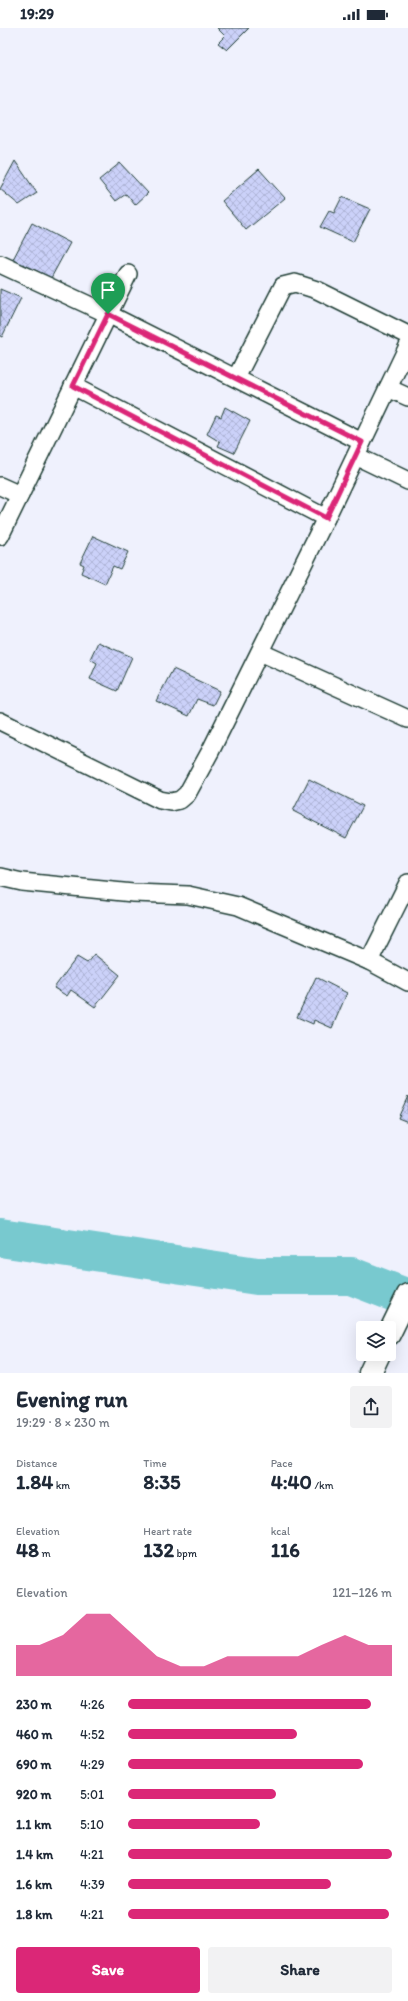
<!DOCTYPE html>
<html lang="en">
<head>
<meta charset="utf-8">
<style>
  :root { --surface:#fff; --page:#f2f2f3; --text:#1f2937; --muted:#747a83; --accent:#db2777 }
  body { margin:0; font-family:Itim,sans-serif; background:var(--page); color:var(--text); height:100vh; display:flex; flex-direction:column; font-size:15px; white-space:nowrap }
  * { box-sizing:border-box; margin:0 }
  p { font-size:13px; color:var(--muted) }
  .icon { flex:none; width:22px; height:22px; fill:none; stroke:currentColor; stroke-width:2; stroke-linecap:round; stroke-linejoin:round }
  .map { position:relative; height:1345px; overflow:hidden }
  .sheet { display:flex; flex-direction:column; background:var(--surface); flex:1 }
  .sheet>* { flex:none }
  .buttons { position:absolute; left:356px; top:1293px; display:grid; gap:8px }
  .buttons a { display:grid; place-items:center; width:40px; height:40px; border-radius:4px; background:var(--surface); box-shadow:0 4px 16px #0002; font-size:20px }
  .pin { position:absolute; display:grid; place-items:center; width:34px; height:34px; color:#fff; margin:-41px -17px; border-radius:50% 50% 50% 0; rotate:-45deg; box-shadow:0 0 4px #0007 }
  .pin .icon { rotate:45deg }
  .round { display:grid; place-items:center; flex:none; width:42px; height:42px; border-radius:4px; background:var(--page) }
  .head { display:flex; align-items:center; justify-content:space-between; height:68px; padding:0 16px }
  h1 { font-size:22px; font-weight:700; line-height:30px }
  .metrics { display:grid; grid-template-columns:repeat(3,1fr); gap:6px; height:68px; padding:4px 16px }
  .metrics div { display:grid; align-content:center }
  .metrics b { font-size:20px; font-weight:700 }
  .metrics small { font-size:11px; font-weight:400 }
  .metrics p { font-size:11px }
  .chart { height:112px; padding:8px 16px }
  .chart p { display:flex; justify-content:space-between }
  .chart svg { width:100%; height:72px; margin-top:4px; fill:var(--accent); opacity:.7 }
  .cta { display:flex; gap:8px; margin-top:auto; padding:8px 16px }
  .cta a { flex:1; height:46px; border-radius:4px; background:var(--accent); color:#fff; font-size:16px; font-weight:700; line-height:46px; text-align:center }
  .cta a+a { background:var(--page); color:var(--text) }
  ul { padding:0 16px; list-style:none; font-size:13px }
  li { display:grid; grid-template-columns:64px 48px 1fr; align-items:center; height:30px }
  li i { height:10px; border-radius:5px; background:var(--accent) }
  .status { display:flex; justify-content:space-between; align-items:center; height:28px; padding:0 20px; background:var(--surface); direction:ltr }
  .status svg { height:11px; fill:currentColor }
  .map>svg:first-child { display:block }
</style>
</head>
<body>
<div class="status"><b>19:29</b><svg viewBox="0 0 49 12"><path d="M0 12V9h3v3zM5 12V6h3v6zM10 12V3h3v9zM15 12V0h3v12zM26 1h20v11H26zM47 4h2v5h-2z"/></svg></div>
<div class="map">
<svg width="408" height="1345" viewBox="0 0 408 1345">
  <defs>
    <pattern id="building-cross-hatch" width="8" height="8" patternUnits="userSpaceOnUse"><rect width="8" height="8" fill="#cbd1f9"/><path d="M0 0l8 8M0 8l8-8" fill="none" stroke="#aeb4d6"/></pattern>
  </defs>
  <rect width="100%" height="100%" fill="#eff1fd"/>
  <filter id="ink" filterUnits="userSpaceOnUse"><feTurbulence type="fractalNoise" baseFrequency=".025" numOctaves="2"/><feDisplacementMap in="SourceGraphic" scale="8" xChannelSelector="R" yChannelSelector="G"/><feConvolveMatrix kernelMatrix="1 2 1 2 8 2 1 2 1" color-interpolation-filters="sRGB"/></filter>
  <g filter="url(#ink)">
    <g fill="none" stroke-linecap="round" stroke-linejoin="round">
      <path stroke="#78c9cf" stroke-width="38" d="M0 1210 257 1248H351L408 1270"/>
    </g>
    <g fill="url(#building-cross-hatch)" stroke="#1f3d34">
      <path d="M217 0H249L227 22 218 15 225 8Z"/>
      <path d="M15 133 37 165 19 177 0 161Z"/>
      <path d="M120 135 148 165 135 177 126 166 116 173 99 152Z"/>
      <path d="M259 141 285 170 246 202 222 173Z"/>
      <path d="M342 169 370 181 353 214 320 199 329 183 334 185Z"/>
      <path d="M32 195 70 215 51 250 23 236 20 240 11 235Z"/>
      <path d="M0 261 21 270 2 309 0 308Z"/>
      <path d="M225 379 250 393 234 425 218 418 220 414 207 406 216 387 221 389Z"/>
      <path d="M93 508 128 524 120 541 113 538 105 556 81 545 84 537 80 535Z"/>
      <path d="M98 614 132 629 117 663 90 651 97 635 90 631Z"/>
      <path d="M173 641 220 663 213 677 197 671 189 688 156 673Z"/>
      <path d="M309 751 363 778 346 810 293 783Z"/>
      <path d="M94 926 120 947 95 979 71 962 67 968 54 960 77 929 87 935Z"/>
      <path d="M316 949 347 965 332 1000 314 992 313 996 297 989Z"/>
      <path d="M408 1068V1094L398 1090Z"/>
    </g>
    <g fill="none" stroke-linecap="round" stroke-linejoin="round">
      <g stroke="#1f3d34" stroke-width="20">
        <g id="street">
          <path d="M0 236 108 286 362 414"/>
          <path d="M236 350 283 258 295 255 317 262 408 307"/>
          <path d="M73 358 326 490"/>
          <path d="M388 360 408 369"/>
          <path d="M356 428 408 453"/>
          <path d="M0 458 20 467"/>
          <path d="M0 508 128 246"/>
          <path d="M260 624 408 691"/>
          <path d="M0 693 160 772 171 774 180 772 187 766 210 724 326 490 408 318"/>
          <path d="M0 849 22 854 133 865 188 867 238 878 369 933 408 954"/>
          <path d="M369 933 408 855"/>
        </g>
      </g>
      <g stroke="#1f3d34" stroke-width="25">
        <g id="secondary">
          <path d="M389 1306 408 1267"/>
          <path d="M370 1345 379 1326"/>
        </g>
      </g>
      <use href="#street" stroke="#fff" stroke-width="17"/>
      <use href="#secondary" stroke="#fff" stroke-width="22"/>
    </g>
  </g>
  <g fill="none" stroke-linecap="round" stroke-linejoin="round" filter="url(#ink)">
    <g stroke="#fff" stroke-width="8">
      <path id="route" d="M108 286 362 414 326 490 73 358Z"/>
    </g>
    <use href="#route" stroke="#db2777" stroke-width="5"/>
  </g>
</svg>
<div class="buttons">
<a><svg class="icon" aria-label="layers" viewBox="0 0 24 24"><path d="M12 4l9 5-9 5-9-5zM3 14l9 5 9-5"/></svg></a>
</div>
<div class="pin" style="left:108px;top:286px;background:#1e9e55"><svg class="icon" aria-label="arrive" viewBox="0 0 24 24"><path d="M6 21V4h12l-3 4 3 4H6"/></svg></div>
</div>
<section class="sheet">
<div class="head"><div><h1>Evening run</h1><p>19:29 · 8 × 230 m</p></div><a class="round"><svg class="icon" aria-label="share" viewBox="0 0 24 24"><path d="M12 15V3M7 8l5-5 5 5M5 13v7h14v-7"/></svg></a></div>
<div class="metrics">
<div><p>Distance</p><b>1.84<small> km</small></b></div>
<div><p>Time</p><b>8:35</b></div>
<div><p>Pace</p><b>4:40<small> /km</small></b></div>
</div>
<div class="metrics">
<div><p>Elevation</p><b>48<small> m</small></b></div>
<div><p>Heart rate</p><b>132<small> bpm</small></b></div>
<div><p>kcal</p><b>116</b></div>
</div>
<div class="chart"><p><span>Elevation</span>121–126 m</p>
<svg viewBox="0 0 160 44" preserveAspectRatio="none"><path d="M0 44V25L10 25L20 19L30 6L40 6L50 19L60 32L70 38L80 38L90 32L100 32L110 32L120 32L130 25L140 19L150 25L160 25V44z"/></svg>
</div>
<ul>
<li><b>230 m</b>4:26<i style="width:92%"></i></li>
<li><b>460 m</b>4:52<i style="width:64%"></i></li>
<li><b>690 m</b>4:29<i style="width:89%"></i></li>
<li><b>920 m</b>5:01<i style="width:56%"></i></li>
<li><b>1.1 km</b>5:10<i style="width:50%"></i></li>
<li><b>1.4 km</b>4:21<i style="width:100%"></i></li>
<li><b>1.6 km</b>4:39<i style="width:77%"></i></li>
<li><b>1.8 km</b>4:21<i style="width:99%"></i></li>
</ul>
<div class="cta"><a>Save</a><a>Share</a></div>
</section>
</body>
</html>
